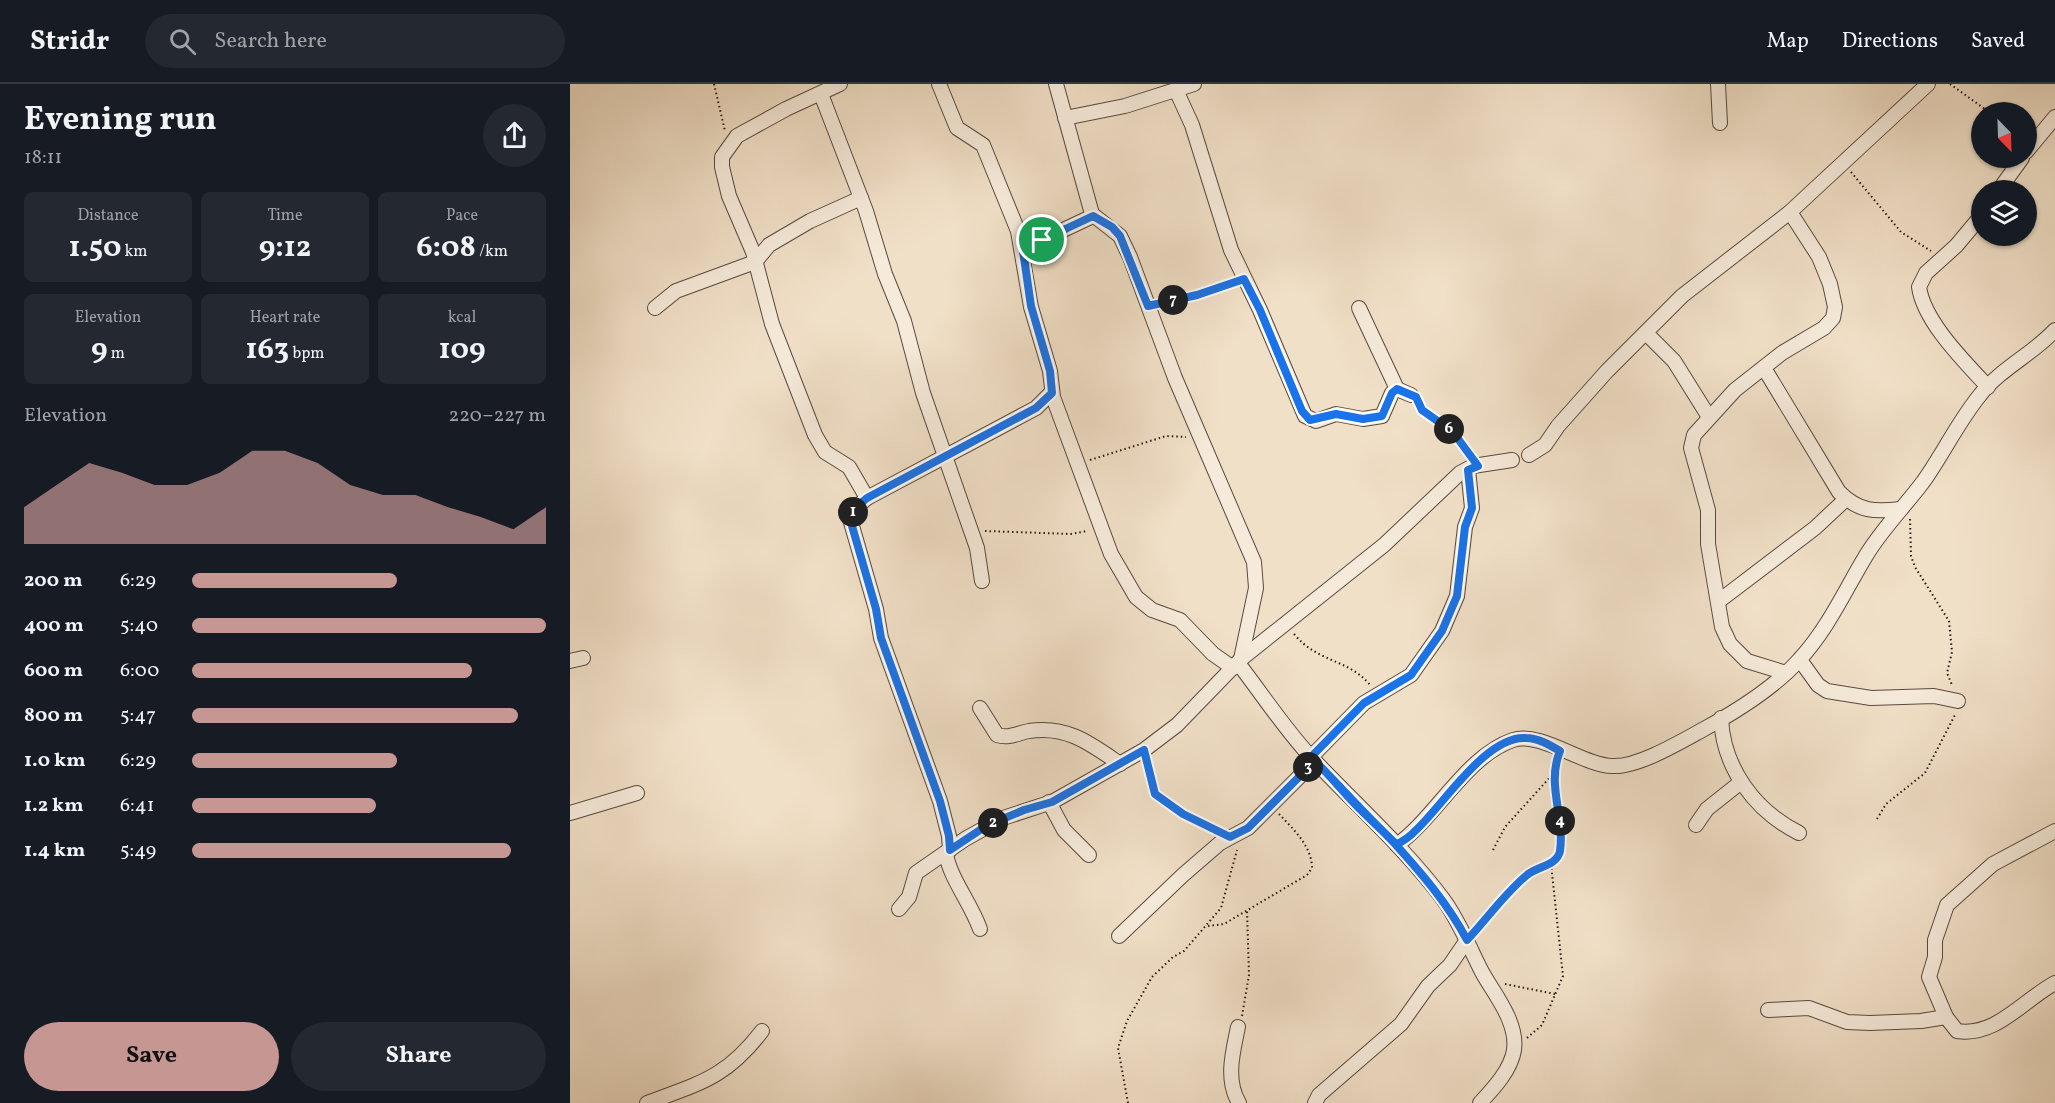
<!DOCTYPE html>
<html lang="en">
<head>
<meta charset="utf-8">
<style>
  :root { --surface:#171b24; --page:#242831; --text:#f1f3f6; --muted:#9ea1a6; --line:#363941; --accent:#c59692 }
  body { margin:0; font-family:Vollkorn,serif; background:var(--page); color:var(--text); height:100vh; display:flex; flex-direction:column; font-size:22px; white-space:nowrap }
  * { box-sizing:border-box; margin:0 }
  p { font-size:20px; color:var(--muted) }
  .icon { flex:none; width:33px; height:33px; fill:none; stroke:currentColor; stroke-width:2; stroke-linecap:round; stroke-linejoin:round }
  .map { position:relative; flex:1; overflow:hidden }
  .details { display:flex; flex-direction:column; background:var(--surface); width:570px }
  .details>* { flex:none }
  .needle { width:39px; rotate:157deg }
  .buttons { position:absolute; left:1401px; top:18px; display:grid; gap:12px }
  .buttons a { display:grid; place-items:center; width:66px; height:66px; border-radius:50%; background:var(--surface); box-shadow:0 2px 4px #0004; font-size:30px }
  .pin { position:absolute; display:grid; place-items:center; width:51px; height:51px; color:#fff; margin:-26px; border:3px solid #fff; border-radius:50%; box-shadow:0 2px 6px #0007 }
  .km { position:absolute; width:30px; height:30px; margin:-15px; border-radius:50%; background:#222; color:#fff; font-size:16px; line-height:30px; text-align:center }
  .round { display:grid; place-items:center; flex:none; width:63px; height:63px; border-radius:32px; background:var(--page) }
  .head { display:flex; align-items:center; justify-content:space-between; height:102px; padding:0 24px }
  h1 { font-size:33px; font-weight:700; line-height:45px }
  .stats { display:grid; grid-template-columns:repeat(3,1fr); gap:9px; height:102px; padding:6px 24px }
  .stats div { display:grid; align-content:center; border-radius:9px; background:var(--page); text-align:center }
  .stats b { font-size:30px; font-weight:700 }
  .stats small { font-size:16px; font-weight:400 }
  .stats p { font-size:16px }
  .chart { height:168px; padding:12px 24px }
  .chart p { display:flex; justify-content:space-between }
  .chart svg { width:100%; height:108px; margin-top:6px; fill:var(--accent); opacity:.7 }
  .button { display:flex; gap:12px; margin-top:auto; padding:12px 24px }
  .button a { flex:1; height:69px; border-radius:36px; background:var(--accent); color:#111; font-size:24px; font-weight:700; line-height:69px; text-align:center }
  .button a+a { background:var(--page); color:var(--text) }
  ul { padding:0 24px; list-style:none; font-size:20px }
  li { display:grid; grid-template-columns:96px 72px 1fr; align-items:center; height:45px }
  li i { height:15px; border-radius:8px; background:var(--accent) }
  header { display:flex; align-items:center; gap:36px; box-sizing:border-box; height:84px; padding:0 30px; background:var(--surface); border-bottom:2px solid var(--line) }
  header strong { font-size:28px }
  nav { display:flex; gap:33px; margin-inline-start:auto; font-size:21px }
  .search { width:420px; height:54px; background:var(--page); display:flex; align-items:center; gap:15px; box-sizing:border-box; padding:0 21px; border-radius:33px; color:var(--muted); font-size:22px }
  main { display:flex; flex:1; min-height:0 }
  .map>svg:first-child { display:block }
</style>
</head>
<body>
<header>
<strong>Stridr</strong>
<div class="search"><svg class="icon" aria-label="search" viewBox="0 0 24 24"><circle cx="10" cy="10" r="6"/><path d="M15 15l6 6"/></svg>Search here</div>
<nav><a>Map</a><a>Directions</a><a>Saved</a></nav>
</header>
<main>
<section class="details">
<div class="head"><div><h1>Evening run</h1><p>18:11</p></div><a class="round"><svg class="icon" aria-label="share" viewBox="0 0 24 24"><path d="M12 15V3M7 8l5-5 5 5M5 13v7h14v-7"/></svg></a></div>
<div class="stats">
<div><p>Distance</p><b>1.50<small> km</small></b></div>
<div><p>Time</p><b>9:12</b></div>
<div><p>Pace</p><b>6:08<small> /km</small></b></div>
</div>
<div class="stats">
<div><p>Elevation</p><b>9<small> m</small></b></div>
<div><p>Heart rate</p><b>163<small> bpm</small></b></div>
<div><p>kcal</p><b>109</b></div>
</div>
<div class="chart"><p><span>Elevation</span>220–227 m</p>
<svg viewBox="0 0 160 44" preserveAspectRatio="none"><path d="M0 44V29L10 20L20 11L30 15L40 20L50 20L60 15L70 6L80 6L90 11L100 20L110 24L120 24L130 29L140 33L150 38L160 29V44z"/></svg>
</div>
<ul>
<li><b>200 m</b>6:29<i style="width:58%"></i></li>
<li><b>400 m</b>5:40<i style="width:100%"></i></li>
<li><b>600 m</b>6:00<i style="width:79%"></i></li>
<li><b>800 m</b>5:47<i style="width:92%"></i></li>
<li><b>1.0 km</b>6:29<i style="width:58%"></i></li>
<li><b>1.2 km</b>6:41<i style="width:52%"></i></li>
<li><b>1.4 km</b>5:49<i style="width:90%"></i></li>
</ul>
<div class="button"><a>Save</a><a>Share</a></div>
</section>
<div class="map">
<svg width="1485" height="1019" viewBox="0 0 1485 1019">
  <rect width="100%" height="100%" fill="#f1e0c8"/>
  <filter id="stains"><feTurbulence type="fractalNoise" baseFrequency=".00333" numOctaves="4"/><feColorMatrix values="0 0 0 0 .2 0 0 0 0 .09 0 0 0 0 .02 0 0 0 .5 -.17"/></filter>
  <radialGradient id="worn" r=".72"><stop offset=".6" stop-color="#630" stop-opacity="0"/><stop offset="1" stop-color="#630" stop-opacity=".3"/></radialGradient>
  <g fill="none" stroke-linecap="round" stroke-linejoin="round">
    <g stroke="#594a40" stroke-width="16">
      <g id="minor">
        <path d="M270 0 216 25 167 52 152 73V83L159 112 183 168 202 240 245 351 255 368 279 383 297 414"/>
        <path d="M369 0 387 44 413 61 448 147 461 223 480 287 483 313 541 470 566 513 582 526 610 536 643 570 663 584"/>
        <path d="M486 0 522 130 550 152 560 173 605 294 684 478 686 504 671 575"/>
        <path d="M1148 0 1150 39"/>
        <path d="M606 6 622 41 661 166 690 226 735 332 746 337 766 330 793 335 812 332 822 309 827 305 841 311"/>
        <path d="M251 10 296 127 315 190 334 237 353 309 407 464 412 497"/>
        <path d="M495 34 555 22 624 0"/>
        <path d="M1456 68 1485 33"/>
        <path d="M1429 106 1452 74"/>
        <path d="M1412 131 1386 162 1356 189 1349 203C1354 238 1395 278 1418 303"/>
        <path d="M452 160 472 156 523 132"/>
        <path d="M85 224 106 207 185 178 199 161 240 137 291 114"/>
        <path d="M789 224 827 305"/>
        <path d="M1077 250 1104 277 1139 333"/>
        <path d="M1194 284 1269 408C1289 428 1305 428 1331 425"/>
        <path d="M959 371 975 361 988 342 1037 287 1112 212 1220 128 1358 0"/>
        <path d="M1149 517 1245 444 1276 415"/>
        <path d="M1230 576 1248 601 1257 607 1301 614 1364 612 1388 617"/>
        <path d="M0 577 13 574"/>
        <path d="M668 579C692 610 714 644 740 672 784 719 835 764 873 815 890 838 899 863 912 888 924 910 948 938 944 966 941 986 923 1005 910 1019"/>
        <path d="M1216 589 1177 577 1160 560 1152 543 1138 460V426L1121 364 1124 351 1165 306 1212 269 1254 244 1263 234 1265 223 1260 200 1249 173 1220 128"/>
        <path d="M410 624 427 651C439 655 448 649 459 647 497 641 521 660 550 680"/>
        <path d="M1151 634C1153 684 1185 727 1229 749"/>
        <path d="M741 673 794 619 841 591 872 547 887 512 895 443 902 424 898 385"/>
        <path d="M479 718 494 746 519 771"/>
        <path d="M0 729 67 709"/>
        <path d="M1126 741 1137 725 1171 698"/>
        <path d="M827 761C867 732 896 672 943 656 970 647 1013 681 1042 682 1067 684 1112 657 1134 645 1167 627 1204 604 1229 576 1258 545 1275 506 1297 470 1313 444 1335 422 1353 398 1373 370 1388 338 1410 311 1430 285 1463 270 1485 246"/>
        <path d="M380 766 379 752 370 717 311 554 306 525 280 435 284 425 297 414 466 324 482 308"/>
        <path d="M376 769C379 793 401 819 410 845"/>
        <path d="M329 825 339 813 346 789 395 755 433 734 482 718 574 666 607 641 671 575 814 461 890 389 903 382 942 376"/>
        <path d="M549 852 613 791 650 759 678 744 745 677"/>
        <path d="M1198 926 1239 924 1277 938 1300 939 1351 937 1376 933 1387 947C1426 953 1452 917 1485 899"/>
        <path d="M1376 933 1359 893 1365 873V856L1377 821 1423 780 1485 747"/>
        <path d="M668 943C663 968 655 995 669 1019"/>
        <path d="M77 1019C130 999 156 994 192 947"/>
        <path d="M745 1019 749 1011 831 940 858 902 880 881 897 856"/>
      </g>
    </g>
    <g stroke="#261812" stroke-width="2" stroke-dasharray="1.5 3" stroke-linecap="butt">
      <path d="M144 0 155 47"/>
      <path d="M1380 0 1419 28"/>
      <path d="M1281 88 1331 148 1361 167"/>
      <path d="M592 219 662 199"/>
      <path d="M848 320 883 348 899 370"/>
      <path d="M520 376 596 352 616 353"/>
      <path d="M1340 435 1341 472 1345 483 1379 537 1382 568 1377 589 1382 601"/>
      <path d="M415 447 501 450 517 447"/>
      <path d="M724 550C748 579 779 575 800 601"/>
      <path d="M577 681C586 725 609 728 647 747"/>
      <path d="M1307 735 1316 720 1355 689 1386 629"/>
      <path d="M923 766 935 743 983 690"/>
      <path d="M638 842 654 840 737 791 742 784C742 762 723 745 709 730"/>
      <path d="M906 846C923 828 940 802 960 789 969 783 987 781 990 769 997 739 978 707 986 678"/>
      <path d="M935 900 985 910"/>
      <path d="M672 932 679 891 677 827"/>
      <path d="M957 954 972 941 993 892 981 780"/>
      <path d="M558 1019 548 964 557 937 582 893 603 873 614 867 651 824 667 766"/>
    </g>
    <use href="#minor" stroke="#f6ebdb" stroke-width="14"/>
  </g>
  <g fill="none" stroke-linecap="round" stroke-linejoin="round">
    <g stroke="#fff" stroke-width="12">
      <path id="route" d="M472 156 452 160 461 222 480 287 482 309 466 324 297 414 284 425 280 435 306 525 311 554 370 717 379 752 380 766 416 742 454 726 482 718 574 666 585 710 613 730 660 753 678 744 745 677C772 704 797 733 825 759L826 761C853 791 878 820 897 856 917 835 935 809 957 791 967 782 987 782 990 767 995 732 976 701 990 667 980 661 968 654 956 654 916 651 872 723 845 747 840 753 833 757 826 761 813 746 797 733 783 718 769 703 756 687 741 673L794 619 841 591 872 547 887 512 895 443 902 424 898 386 908 382 883 348 852 326 846 313 827 305 822 309 812 332 793 335 766 330 740 336 732 327 690 226 674 195 627 211 578 222 550 152 542 143 523 132 472 156"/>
    </g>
    <use href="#route" stroke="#1a73e8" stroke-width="8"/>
  </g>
  <rect width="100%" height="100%" filter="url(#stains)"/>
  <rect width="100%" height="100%" fill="url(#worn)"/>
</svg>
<div class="buttons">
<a><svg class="needle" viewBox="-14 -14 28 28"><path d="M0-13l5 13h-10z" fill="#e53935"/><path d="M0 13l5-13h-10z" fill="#9ea1a6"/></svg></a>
<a><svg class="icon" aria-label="layers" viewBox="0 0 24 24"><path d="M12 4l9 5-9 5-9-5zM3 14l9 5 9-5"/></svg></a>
</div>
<div class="pin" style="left:472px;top:156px;background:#1e9e55"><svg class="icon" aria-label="arrive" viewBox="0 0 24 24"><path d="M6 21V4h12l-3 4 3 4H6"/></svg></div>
<b class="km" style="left:283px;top:428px">1</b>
<b class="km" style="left:423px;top:739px">2</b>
<b class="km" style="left:738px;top:683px">3</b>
<b class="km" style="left:990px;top:737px">4</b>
<b class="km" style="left:879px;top:345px">6</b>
<b class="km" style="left:603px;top:216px">7</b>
</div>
</main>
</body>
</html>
